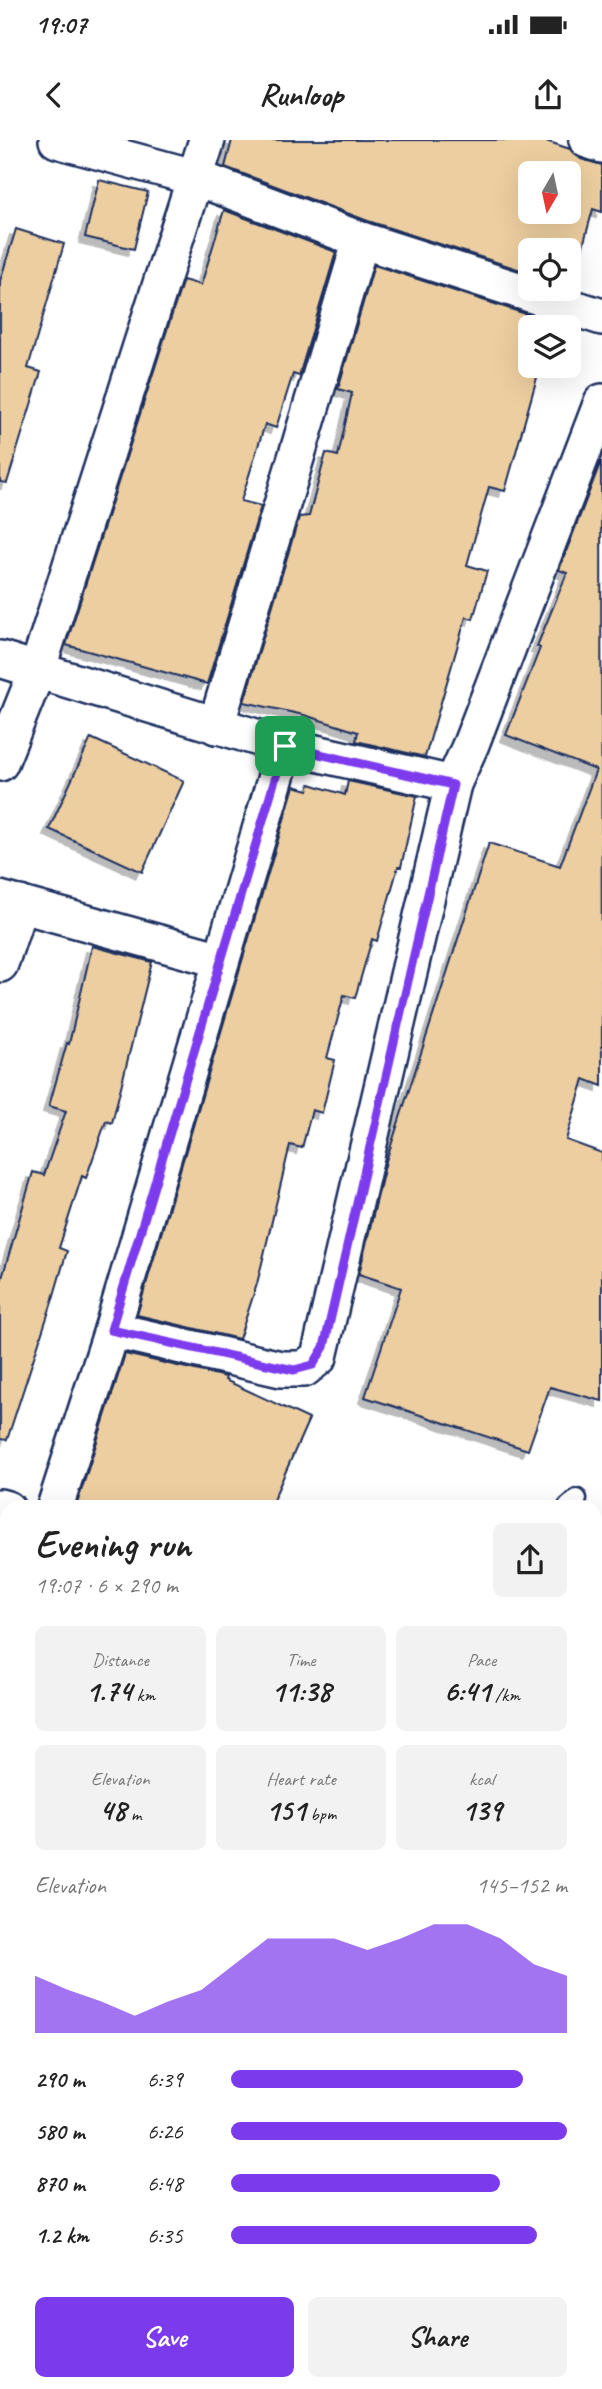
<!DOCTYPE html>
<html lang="en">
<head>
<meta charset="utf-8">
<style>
  :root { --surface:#fff; --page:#f2f2f2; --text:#222; --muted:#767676; --accent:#7c3aed }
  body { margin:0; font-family:Caveat,sans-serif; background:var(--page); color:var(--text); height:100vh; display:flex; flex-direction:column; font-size:26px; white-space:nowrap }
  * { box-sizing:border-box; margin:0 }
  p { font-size:23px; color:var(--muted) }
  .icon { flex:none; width:38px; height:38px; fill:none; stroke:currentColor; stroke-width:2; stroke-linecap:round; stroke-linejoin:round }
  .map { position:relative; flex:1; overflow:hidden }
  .drawer { position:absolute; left:0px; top:1360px; width:602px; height:891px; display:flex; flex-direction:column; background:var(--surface); border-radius:21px 21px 0 0; box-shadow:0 7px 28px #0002 }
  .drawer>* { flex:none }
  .needle { width:46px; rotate:189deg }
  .controls { position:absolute; left:518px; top:21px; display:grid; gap:14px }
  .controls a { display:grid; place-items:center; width:63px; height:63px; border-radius:10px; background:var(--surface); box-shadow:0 7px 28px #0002; font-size:35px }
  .pin { position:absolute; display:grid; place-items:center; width:60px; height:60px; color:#fff; margin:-30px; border-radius:14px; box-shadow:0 4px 10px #0006 }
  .round { display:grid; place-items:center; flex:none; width:74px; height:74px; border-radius:10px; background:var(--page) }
  .overview { display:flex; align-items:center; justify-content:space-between; height:119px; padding:0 35px }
  h1 { font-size:38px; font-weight:700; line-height:52px }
  .figures { display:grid; grid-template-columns:repeat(3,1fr); gap:10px; height:119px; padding:7px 35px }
  .figures div { display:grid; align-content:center; border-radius:10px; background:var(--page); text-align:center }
  .figures b { font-size:30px; font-weight:700 }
  .figures small { font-size:19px; font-weight:400 }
  .figures p { font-size:19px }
  .chart { height:196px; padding:14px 35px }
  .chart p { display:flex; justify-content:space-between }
  .chart svg { width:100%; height:126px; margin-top:7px; fill:var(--accent); opacity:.7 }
  .action { display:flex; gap:14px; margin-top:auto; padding:14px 35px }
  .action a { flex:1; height:80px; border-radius:10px; background:var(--accent); color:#fff; font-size:28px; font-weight:700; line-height:80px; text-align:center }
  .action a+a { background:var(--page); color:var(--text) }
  ul { padding:0 35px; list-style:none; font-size:23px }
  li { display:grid; grid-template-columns:112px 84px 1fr; align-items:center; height:52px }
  li i { height:18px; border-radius:9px; background:var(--accent) }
  .status { display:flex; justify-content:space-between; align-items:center; height:49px; padding:0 35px; background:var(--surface); direction:ltr }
  .status svg { height:19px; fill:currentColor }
  header { display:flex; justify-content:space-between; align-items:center; height:91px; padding:0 35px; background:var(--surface); font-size:32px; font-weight:700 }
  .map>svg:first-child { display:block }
</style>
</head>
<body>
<div class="status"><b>19:07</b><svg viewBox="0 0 49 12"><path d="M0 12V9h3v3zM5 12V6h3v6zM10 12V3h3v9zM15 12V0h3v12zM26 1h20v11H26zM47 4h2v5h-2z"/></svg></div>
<header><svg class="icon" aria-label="back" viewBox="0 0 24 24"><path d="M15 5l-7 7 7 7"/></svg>Runloop<svg class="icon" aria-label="share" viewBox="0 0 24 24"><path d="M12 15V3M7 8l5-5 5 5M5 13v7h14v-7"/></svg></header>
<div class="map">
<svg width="602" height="2249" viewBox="0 0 602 2249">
  <defs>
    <filter id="shadow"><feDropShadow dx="-6" dy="6" stdDeviation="0" flood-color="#0004"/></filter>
  </defs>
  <rect width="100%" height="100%" fill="#fff"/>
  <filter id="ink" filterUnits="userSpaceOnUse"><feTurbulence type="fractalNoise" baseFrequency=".0143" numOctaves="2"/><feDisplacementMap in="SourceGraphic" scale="14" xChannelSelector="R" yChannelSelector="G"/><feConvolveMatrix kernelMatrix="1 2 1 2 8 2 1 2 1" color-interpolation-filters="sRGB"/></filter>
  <g filter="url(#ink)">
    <g fill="#edcea0" stroke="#1b2f5e" stroke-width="2" fill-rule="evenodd" filter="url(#shadow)">
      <path d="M232 0H543L570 9 581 19 602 25V72L593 69 572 146 569 145V110H530V133L368 81 225 27ZM530 33H569V72H530Z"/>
      <path d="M99 40 148 52 134 109 85 97Z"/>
      <path d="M224 70 336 112 299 236 293 234 276 288 265 284 241 361 261 366 207 544 66 505 183 140 201 145Z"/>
      <path d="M16 89 64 104 28 228 41 232 7 343 0 342V141Z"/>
      <path d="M374 125 563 186 530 187V226H553L552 229 540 227 505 351 489 347 467 425 487 431 473 479 466 477 425 617 356 601 358 592 304 575 244 562 299 377 309 376 326 313 338 316 352 253 338 249Z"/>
      <path d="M601 321 602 946 584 939 566 1000 602 1013V1261L550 1247 528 1310 365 1257 401 1148 359 1134 386 1021 489 703 560 726 596 630 506 595 540 508 537 506 567 433 559 430Z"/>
      <path d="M91 598 184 641 142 732 49 689Z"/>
      <path d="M348 641 417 656 401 727H398L377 801 372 799 355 858 344 855 327 918 335 920 322 973 312 970 302 1008 290 1005 257 1144 239 1199 137 1175 294 646 308 650 310 644 345 655Z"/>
      <path d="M92 806 152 822 112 983 106 981 86 1038 82 1036 59 1108 67 1111 52 1162 7 1300 0 1299V1145L33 1032 44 1035 66 971 49 966 67 903 69 904Z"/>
      <path d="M125 1214 226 1237 225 1240 309 1279 270 1367H76Z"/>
    </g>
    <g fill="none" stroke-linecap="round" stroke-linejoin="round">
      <g stroke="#1b2f5e" stroke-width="23">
        <path id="lane" d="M568 1367 577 1359"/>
      </g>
      <g stroke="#1b2f5e" stroke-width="40">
        <g id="street">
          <path d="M57 0 197 38 361 100 602 177"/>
          <path d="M587 0 602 5"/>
          <path d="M0 519 285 606 453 644"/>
          <path d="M216 586 361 100"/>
          <path d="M0 623 37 531 207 0"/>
          <path d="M0 759 221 820"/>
          <path d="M0 824 20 764"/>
          <path d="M112 1190 281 1229H304L319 1217 453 644 471 604 602 262"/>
          <path d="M0 1367 7 1369"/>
          <path d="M55 1367 112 1190 285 606"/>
          <path d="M0 1636 7 1639"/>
          <path d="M595 1931 602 1934"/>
        </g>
      </g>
      <g stroke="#1b2f5e" stroke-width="4.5" stroke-dasharray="5 5" stroke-linecap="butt">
        <path d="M0 1481 7 1484"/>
        <path d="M595 1977 600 1968"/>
      </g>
      <use href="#lane" stroke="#fff" stroke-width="18"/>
      <use href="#street" stroke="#fff" stroke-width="35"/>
    </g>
  </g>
  <g fill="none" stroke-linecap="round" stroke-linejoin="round" filter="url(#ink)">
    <g stroke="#fff" stroke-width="14">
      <path id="route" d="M285 606 453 645 324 1207 313 1225 294 1230 111 1190Z"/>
    </g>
    <use href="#route" stroke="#7c3aed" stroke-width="9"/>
  </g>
</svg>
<div class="controls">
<a><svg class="needle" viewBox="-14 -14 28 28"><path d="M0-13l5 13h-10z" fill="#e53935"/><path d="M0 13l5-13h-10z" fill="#767676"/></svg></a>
<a><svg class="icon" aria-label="locate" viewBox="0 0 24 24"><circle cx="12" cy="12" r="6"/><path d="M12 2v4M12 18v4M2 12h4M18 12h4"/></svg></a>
<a><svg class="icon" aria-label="layers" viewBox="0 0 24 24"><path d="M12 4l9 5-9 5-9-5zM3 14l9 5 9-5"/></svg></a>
</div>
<div class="pin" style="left:285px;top:606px;background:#1e9e55"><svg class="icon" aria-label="arrive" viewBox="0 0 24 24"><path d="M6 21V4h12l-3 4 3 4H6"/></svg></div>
<section class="drawer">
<div class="overview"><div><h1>Evening run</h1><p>19:07 · 6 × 290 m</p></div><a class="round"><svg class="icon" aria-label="share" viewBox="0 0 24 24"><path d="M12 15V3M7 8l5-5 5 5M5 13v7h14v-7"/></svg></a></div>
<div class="figures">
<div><p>Distance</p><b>1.74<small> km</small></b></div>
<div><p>Time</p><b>11:38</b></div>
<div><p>Pace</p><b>6:41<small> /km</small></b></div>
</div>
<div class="figures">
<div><p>Elevation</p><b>48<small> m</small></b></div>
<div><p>Heart rate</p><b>151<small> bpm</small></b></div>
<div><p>kcal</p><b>139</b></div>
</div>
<div class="chart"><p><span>Elevation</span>145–152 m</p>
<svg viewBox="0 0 160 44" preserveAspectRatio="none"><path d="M0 44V24L10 29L20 33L30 38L40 33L50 29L60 20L70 11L80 11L90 11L100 15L110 11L120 6L130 6L140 11L150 20L160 24V44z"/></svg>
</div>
<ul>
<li><b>290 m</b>6:39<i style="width:87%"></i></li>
<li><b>580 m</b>6:26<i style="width:100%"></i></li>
<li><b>870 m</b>6:48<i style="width:80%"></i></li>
<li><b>1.2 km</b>6:35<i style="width:91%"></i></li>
</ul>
<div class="action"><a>Save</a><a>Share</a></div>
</section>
</div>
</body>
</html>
